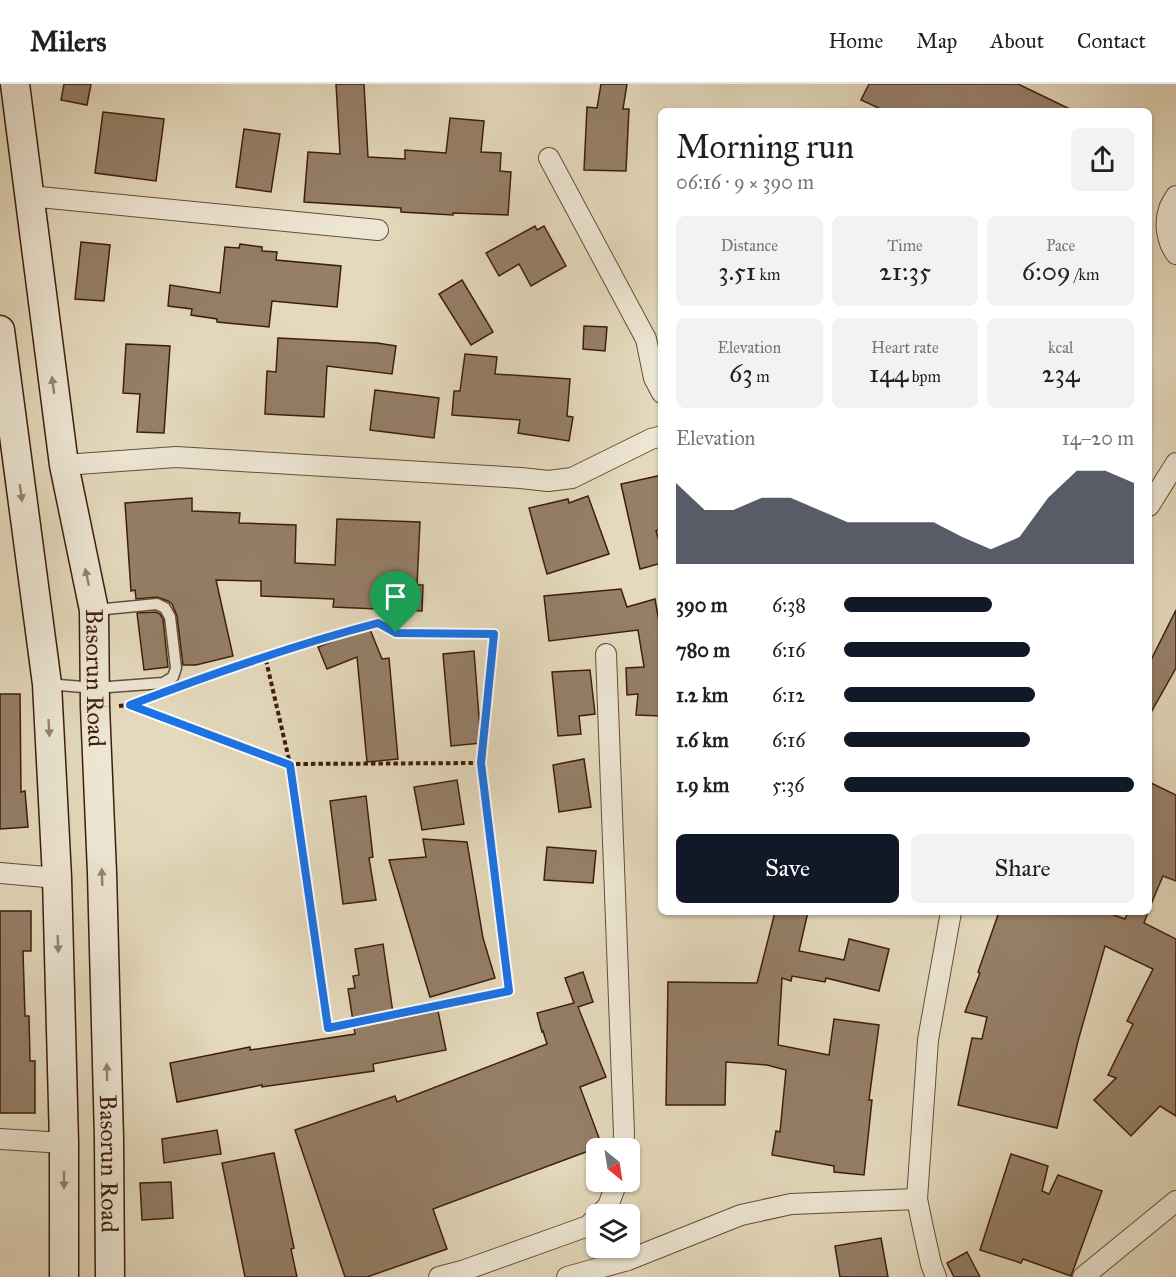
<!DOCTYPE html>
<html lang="en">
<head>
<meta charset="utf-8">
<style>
  :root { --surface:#fff; --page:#f2f2f2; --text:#202124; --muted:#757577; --line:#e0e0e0; --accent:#111827 }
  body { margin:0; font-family:"IM FELL Great Primer",serif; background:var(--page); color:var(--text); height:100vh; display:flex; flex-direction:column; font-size:22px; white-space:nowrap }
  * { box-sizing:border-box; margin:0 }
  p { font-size:20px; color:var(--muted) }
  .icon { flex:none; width:33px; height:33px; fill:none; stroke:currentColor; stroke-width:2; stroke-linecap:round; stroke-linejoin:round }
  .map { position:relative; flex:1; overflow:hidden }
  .details { position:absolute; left:658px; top:24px; width:494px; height:807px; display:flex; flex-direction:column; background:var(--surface); border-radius:9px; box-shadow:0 2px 4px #0004 }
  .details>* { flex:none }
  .needle { width:39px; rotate:150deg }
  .fabs { position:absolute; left:586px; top:1054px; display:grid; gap:12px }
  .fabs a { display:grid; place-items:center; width:54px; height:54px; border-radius:9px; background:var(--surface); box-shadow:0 2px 4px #0004; font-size:30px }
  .pin { position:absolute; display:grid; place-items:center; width:51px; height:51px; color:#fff; margin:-62px -26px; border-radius:50% 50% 50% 0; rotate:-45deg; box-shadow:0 0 6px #0007 }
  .pin .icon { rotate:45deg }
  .round { display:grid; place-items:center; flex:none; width:63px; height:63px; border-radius:9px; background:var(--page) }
  .overview { display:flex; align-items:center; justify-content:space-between; height:102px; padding:0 18px }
  h1 { font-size:33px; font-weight:600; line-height:45px }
  .metrics { display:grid; grid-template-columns:repeat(3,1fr); gap:9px; height:102px; padding:6px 18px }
  .metrics div { display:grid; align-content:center; border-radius:9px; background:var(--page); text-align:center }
  .metrics b { font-size:26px; font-weight:600 }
  .metrics small { font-size:16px; font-weight:400 }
  .metrics p { font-size:16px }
  .chart { height:168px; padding:12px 18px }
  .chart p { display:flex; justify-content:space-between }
  .chart svg { width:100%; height:108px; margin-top:6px; fill:var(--accent); opacity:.7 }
  .button { display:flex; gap:12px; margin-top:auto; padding:12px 18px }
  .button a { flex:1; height:69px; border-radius:9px; background:var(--accent); color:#fff; font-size:24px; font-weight:600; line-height:69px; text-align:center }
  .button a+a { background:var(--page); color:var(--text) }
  ul { padding:0 18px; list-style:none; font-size:20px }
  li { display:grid; grid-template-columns:96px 72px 1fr; align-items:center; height:45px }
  li i { height:15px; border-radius:8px; background:var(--accent) }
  header { display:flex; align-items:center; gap:36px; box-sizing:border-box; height:84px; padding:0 30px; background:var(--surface); border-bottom:2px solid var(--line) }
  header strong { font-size:28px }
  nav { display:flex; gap:33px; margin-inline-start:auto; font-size:21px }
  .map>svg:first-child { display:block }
</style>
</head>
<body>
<header>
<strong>Milers</strong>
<nav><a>Home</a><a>Map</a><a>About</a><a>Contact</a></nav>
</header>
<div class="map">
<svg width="1176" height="1193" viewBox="0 0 1176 1193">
  <rect width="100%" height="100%" fill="#e4d9bc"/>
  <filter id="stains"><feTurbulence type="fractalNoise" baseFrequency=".00333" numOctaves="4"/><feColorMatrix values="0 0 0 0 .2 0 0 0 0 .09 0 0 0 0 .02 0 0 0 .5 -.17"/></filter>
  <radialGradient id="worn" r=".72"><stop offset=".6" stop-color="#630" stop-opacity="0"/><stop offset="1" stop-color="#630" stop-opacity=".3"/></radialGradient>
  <g fill="#957f68" stroke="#3f1d0c" stroke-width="1.5">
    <path d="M64 0H91L87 21 61 16Z"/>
    <path d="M336 0H364L368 73 405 75V66L446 69 450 34 484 37 481 68 501 69 500 87 511 88 508 131 453 129V131L401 128V124L304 118 308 68 340 70Z"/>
    <path d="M601 0H627L623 25H629L626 87 584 86 587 23 597 24Z"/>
    <path d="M869 0H1018L1074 27H885L861 16Z"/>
    <path d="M103 28 164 35 156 97 95 89Z"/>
    <path d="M244 45 280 50 271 108 236 103Z"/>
    <path d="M535 142 537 146 544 142 566 182 531 202 519 180 499 192 486 169Z"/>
    <path d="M81 158 110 161 104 217 75 215Z"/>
    <path d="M240 160 262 163V167L277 168 276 176 341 182 337 223 272 217 269 243 217 238V235L191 231 192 225 168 222 170 201 220 209 225 163 239 164Z"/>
    <path d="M462 196 493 248 471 261 439 210Z"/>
    <path d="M584 242 607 243 605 267 583 265Z"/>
    <path d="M278 254 377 259 396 262 392 290 327 282 324 333 265 330 267 287 276 288Z"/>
    <path d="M126 260 170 262 164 349 137 348 140 310 123 309Z"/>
    <path d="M465 270 497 273 495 290 570 295 567 332 573 333 569 357 518 349 520 336 452 331 454 307H460Z"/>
    <path d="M375 306 439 314 434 354 370 346Z"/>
    <path d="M662 391V445L656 447 662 465V479L640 485 621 400Z"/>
    <path d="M588 412 609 470 547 490 529 424 568 415 569 419Z"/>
    <path d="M192 414V427L240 429 239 439 296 441 295 479 335 481 337 435 420 438 417 501H423L422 527 333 523 334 515 261 512V497L216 496 233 572 196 581H183L177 532 172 520 168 517 157 513 136 515 135 506 131 507 125 419Z"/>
    <path d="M621 505 627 523 655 515 662 554V560H660L662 632 636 631 638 610 627 611 626 584 644 583 638 546 549 557 544 512Z"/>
    <path d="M1176 526V584L1149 632V580Z"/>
    <path d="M156 528 160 530 163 535 168 583 144 586 137 529Z"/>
    <path d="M369 543 382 575 389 574 398 675 367 678 357 573 327 585 318 563Z"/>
    <path d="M474 567 481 659 451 662 443 570Z"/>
    <path d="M590 586 595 630 579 632 581 650 558 652 552 588Z"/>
    <path d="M0 610H20L21 708 25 707 28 743 0 745Z"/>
    <path d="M584 675 591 723 559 728 553 681Z"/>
    <path d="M457 696 464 740 422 746 414 703Z"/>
    <path d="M1149 698 1176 711V797L1163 792 1149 825Z"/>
    <path d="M366 712 373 773 369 774 376 816 343 820 330 717Z"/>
    <path d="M423 755 467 758 483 854 495 894 430 913 389 776 426 773Z"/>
    <path d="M547 763 596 767 593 799 544 796Z"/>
    <path d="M0 827H31V867H23L25 932H29L30 977H35V1029H0Z"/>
    <path d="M775 828H808L799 867 844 876 849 855 889 865 879 907 826 894 825 898 792 892 791 897 782 894 778 961 829 971 834 935 879 941 869 1016H872L864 1091 834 1088V1082L772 1071 776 1047 780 1048 786 986 767 981 726 978 725 1021H666L668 898 757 899Z"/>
    <path d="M999 828H1106L1125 835 1128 828H1148L1144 839 1176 855V1032L1160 1022 1131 1052 1094 1016 1116 994 1108 991 1133 940 1127 937 1153 885 1105 862 1078 957 1057 1044 958 1021 972 954 982 955 987 933 965 928 980 889 978 888Z"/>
    <path d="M383 860 394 936 438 927 446 966 373 980 374 987 262 1003V1001L177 1018 170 979 250 963V966L355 950 348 905 355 904 353 892 359 891 355 865Z"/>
    <path d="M583 888 593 918 578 923 606 993 580 1003 602 1062 433 1125 447 1165 367 1193H345L295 1046 395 1012 397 1018 547 960 543 947 542 948 537 929 574 919 565 894Z"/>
    <path d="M217 1046 221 1070 164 1079 162 1055Z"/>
    <path d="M274 1069 294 1164 291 1165 297 1193H245L222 1079Z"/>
    <path d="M1011 1070 1048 1082 1042 1107 1049 1110 1058 1091 1102 1107 1071 1192 1023 1175 1021 1179 980 1166Z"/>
    <path d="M171 1098 173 1134 142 1136 140 1099Z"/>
    <path d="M881 1154 888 1193H840L835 1162Z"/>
    <path d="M967 1168 980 1193H954L947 1179Z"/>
  </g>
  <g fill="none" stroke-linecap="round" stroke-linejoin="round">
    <g stroke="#684c38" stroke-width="13">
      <path id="lane" d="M47 600 95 604 163 599 173 593 176 584 170 533 165 524 157 520 96 526"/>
    </g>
    <g stroke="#684c38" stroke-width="22">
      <g id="street">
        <path d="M549 74 646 255 654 294 662 309"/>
        <path d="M29 112 378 146"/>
        <path d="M1176 112C1174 116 1170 121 1169 125 1164 139 1167 158 1176 170"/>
        <path d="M64 381 176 373 521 394 548 397 572 394 651 355 662 352"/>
        <path d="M1149 422 1176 379"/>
        <path d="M606 570 624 1050 623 1065"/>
        <path d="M0 789 57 794"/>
        <path d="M0 1055 64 1059"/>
        <path d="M599 1131 608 1122 617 1098"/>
        <path d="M439 1193 462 1187 588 1142 597 1133"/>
        <path d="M567 1193 628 1176 741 1131 791 1120 917 1115"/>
        <path d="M936 1193 931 1180 923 1144 917 1115 928 956 951 828"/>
        <path d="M1083 1193 1176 1117"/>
      </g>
    </g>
    <g stroke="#3f1d0c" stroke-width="31">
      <g id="secondary">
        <path id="s1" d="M15 0 64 381 94 526 95 623 102 789 109 1055 110 1193"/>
        <path d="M0 246 47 600 57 794 64 1059V1193"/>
      </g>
    </g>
    <g stroke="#3f1d0c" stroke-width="4" stroke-dasharray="4.5 3" stroke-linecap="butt">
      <path d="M188 598C250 575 314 555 379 539L396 549 494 551 481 679 509 907 328 944 290 680 265 572"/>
      <path d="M119 622 130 621 290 680 481 679"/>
    </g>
    <use href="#lane" stroke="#ede6d3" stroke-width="10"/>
    <use href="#street" stroke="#ede6d3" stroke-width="20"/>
    <use href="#secondary" stroke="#ede6d3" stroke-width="28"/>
  </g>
  <defs><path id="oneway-solid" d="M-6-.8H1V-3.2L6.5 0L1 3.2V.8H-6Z" transform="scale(1.5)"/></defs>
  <g fill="#968270">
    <use href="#oneway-solid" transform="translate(53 301) rotate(-98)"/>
    <use href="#oneway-solid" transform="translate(21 409) rotate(82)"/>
    <use href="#oneway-solid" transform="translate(87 493) rotate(-102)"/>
    <use href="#oneway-solid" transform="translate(49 644) rotate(87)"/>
    <use href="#oneway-solid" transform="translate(102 793) rotate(-92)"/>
    <use href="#oneway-solid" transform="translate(58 860) rotate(88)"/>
    <use href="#oneway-solid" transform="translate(107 988) rotate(-91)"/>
    <use href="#oneway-solid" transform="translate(64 1096) rotate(90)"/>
  </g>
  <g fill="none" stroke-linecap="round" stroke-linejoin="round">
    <g stroke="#fff" stroke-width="12">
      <path id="route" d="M378 539 396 549 494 550 481 679 509 907 328 944 290 681 130 621C211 590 294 561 378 539Z"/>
    </g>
    <use href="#route" stroke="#1a73e8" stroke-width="8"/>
  </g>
  <g text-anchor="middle" stroke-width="6" stroke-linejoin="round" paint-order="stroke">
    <g font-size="24" fill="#3f1d0c" stroke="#ede6d3">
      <text dy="8" stroke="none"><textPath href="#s1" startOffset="600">Basorun Road</textPath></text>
      <text dy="8" stroke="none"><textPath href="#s1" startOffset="1086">Basorun Road</textPath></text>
    </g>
  </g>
  <rect width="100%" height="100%" filter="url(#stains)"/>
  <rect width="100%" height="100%" fill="url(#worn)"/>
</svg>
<div class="fabs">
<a><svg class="needle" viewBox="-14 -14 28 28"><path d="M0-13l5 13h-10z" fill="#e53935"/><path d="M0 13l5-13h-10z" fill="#757577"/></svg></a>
<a><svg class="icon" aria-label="layers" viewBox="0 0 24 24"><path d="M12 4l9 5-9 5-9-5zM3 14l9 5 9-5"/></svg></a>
</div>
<div class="pin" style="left:396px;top:549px;background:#1e9e55"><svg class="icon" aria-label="arrive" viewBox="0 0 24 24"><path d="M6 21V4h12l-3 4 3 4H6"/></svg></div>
<section class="details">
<div class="overview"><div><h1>Morning run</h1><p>06:16 · 9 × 390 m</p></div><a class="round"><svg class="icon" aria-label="share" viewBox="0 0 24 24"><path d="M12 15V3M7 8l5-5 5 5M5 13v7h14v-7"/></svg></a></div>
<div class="metrics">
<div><p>Distance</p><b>3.51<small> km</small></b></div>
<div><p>Time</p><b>21:35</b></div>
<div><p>Pace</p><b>6:09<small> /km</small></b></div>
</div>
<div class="metrics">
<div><p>Elevation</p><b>63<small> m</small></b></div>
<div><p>Heart rate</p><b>144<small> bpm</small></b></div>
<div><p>kcal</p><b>234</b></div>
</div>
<div class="chart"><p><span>Elevation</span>14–20 m</p>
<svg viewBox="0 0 160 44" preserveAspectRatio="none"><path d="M0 44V11L10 22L20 22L30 17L40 17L50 22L60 27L70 27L80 27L90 27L100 33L110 38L120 33L130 17L140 6L150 6L160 11V44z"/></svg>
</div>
<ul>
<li><b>390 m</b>6:38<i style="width:51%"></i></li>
<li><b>780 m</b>6:16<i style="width:64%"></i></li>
<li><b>1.2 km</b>6:12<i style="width:66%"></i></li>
<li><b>1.6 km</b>6:16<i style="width:64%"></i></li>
<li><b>1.9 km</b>5:36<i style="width:100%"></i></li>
</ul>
<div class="button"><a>Save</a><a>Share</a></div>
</section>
</div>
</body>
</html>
